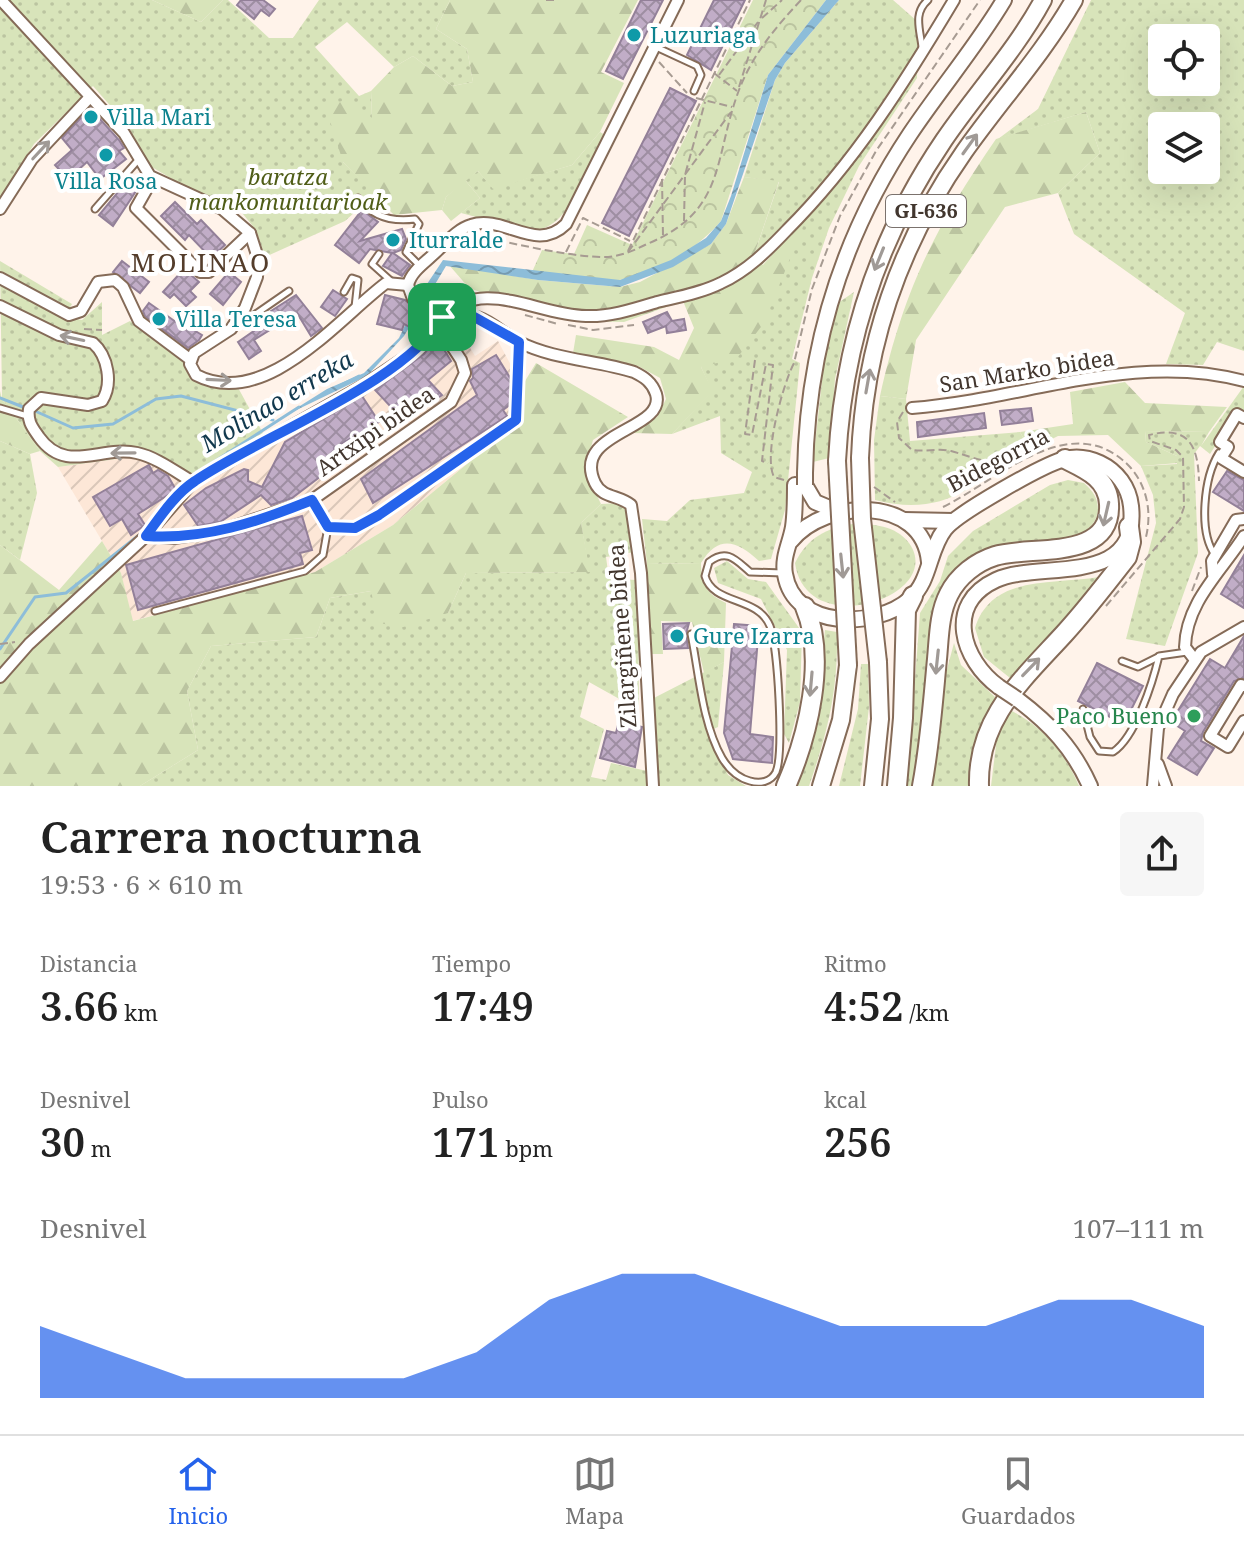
<!DOCTYPE html>
<html lang="es">
<head>
<meta charset="utf-8">
<style>
  :root { --surface:#fff; --page:#f6f6f6; --text:#222; --muted:#767676; --line:#e0e0e0; --accent:#2563eb }
  body { margin:0; font-family:"Noto Serif",serif; background:var(--page); color:var(--text); height:100vh; display:flex; flex-direction:column; font-size:30px; white-space:nowrap }
  * { box-sizing:border-box; margin:0 }
  p { font-size:26px; color:var(--muted) }
  .icon { flex:none; width:44px; height:44px; fill:none; stroke:currentColor; stroke-width:2; stroke-linecap:round; stroke-linejoin:round }
  .map { position:relative; height:786px; overflow:hidden }
  .details { display:flex; flex-direction:column; background:var(--surface); flex:1 }
  .details>* { flex:none }
  .buttons { position:absolute; left:1148px; top:24px; display:grid; gap:16px }
  .buttons a { display:grid; place-items:center; width:72px; height:72px; border-radius:8px; background:var(--surface); box-shadow:0 8px 32px #0002; font-size:40px }
  .pin { position:absolute; display:grid; place-items:center; width:68px; height:68px; color:#fff; margin:-34px; border-radius:16px; box-shadow:0 4px 12px #0006 }
  .round { display:grid; place-items:center; flex:none; width:84px; height:84px; border-radius:8px; background:var(--page) }
  .summary { display:flex; align-items:center; justify-content:space-between; height:136px; padding:0 40px }
  h1 { font-size:44px; font-weight:600; line-height:60px }
  .metrics { display:grid; grid-template-columns:repeat(3,1fr); gap:12px; height:136px; padding:8px 40px }
  .metrics div { display:grid; align-content:center }
  .metrics b { font-size:40px; font-weight:600 }
  .metrics small { font-size:22px; font-weight:400 }
  .metrics p { font-size:22px }
  .chart { height:224px; padding:16px 40px }
  .chart p { display:flex; justify-content:space-between }
  .chart svg { width:100%; height:144px; margin-top:8px; fill:var(--accent); opacity:.7 }
  .dock { display:flex; justify-content:space-around; align-items:center; height:112px; border-top:2px solid var(--line); background:var(--surface); font-size:22px; color:var(--muted) }
  .dock a { display:grid; justify-items:center; gap:4px }
  .dock .selected { color:var(--accent) }
  .map>svg:first-child { display:block }
</style>
</head>
<body>
<div class="map">
<svg width="1244" height="786" viewBox="0 0 1244 786">
  <defs>
    <pattern id="industrial-furrows" width="10" height="10" patternUnits="userSpaceOnUse" patternTransform="scale(2)"><rect width="10" height="10" fill="#fde7d7"/><path d="M-1 1l2-2M0 10L10 0M9 11l2-2" fill="none" stroke="#dac7b9"/></pattern>
    <pattern id="grass-dots" width="8" height="8" patternUnits="userSpaceOnUse" patternTransform="scale(2)"><rect width="8" height="8" fill="#d8e4ba"/><path d="M2 2h.1M6 6h.1" fill="none" stroke="#bbc4a0" stroke-width="1.8" stroke-linecap="round"/></pattern>
    <pattern id="forest-firs" width="22" height="20" patternUnits="userSpaceOnUse" patternTransform="scale(2)"><rect width="22" height="20" fill="#d8e4ba"/><path d="M5 1l3.5 6h-7zM16 11l3.5 6h-7z" fill="#bbc4a0"/></pattern>
    <pattern id="park-crowns" width="20" height="18" patternUnits="userSpaceOnUse" patternTransform="scale(2)"><rect width="20" height="18" fill="#d8e4ba"/><path d="M2 6a3 3 0 1 1 6 0M12 15a3 3 0 1 1 6 0" fill="none" stroke="#bbc4a0"/></pattern>
    <pattern id="water-waves" width="16" height="10" patternUnits="userSpaceOnUse" patternTransform="scale(2)"><rect width="16" height="10" fill="#8dbdd9"/><path d="M0 5q4-4 8 0t8 0" fill="none" stroke="#759ab0"/></pattern>
    <pattern id="building-cross-hatch" width="8" height="8" patternUnits="userSpaceOnUse" patternTransform="scale(2)"><rect width="8" height="8" fill="#c1adc7"/><path d="M0 0l8 8M0 8l8-8" fill="none" stroke="#9e8ea2"/></pattern>
  </defs>
  <rect width="100%" height="100%" fill="#fff3ea"/>
  <path fill="url(#industrial-furrows)" d="M455 323 475 356 498 341 522 386 520 420 393 525 315 572 132 621 121 573 58 467 153 454 193 474 362 382 422 337Z"/>
  <g fill="url(#grass-dots)" fill-rule="evenodd">
    <path d="M0 0H152L201 22 223 0H228L269 38H293L319 0H450L436 29 467 49 473 82 452 86 413 56 394 67 347 22 315 47 359 96 371 91 372 118 343 162 375 194 345 221 265 257 256 230 238 208 186 187 150 166 128 126 93 86 34 144 0 200Z"/>
    <path d="M839 0H893L918 22 917 78 859 166 829 228 812 278 792 359 800 363 785 510 771 559 759 561C737 541 719 534 701 563L647 564 642 519 667 521 690 500 744 493 752 472 721 453 720 416 672 434 712 391 701 367 805 217 762 265 751 264 779 182 744 177 775 80 785 63Z"/>
    <path d="M1091 0H1244V351L1217 342 1203 365 1166 364 1185 313 1074 234 1058 193 1100 153 1086 112 998 139 1038 109ZM1162 38H1206V82H1162ZM1162 126H1206V170H1162Z"/>
    <path d="M600 132 605 135C592 160 570 225 540 229 521 231 481 218 461 213L480 198 465 180 478 171 493 188 572 165Z"/>
    <path d="M0 261 72 304 65 317 82 320 102 302V335L130 321 183 359 194 380 210 386 236 384 264 435 192 474 153 454 58 467 40 451 2 399Z"/>
    <path d="M854 292 835 379 829 458 813 462 826 345 838 303Z"/>
    <path d="M1244 386V415L1237 412 1210 454 1200 446 1194 454 1198 553 1165 646 1126 639 1156 523 1153 495 1141 466 1177 464V456L1146 442 1145 431 1209 432 1201 446Z"/>
    <path d="M880 396 906 399 910 441 1020 432 1030 450C973 484 945 518 875 500L874 440Z"/>
    <path d="M0 441 30 454 37 493 20 560 0 545Z"/>
    <path d="M1068 480 1084 483C1093 491 1098 498 1098 510 1094 552 1015 537 987 549 971 555 960 568 949 580L913 786H907L920 613 940 581 948 556 973 531 1050 485Z"/>
    <path d="M620 503 627 509 634 552 606 557 609 579 638 580 639 710 589 682 580 717 604 729 591 777 606 780 611 763 656 773 650 700 724 662 718 727 709 731 728 775 746 786H140L198 750 187 691 211 646 316 637 330 598 371 591 448 613 466 573 589 572 581 523 601 504Z"/>
    <path d="M853 524C873 524 895 525 909 543 947 596 806 643 795 563 807 538 826 528 853 524Z"/>
    <path d="M727 561 748 579 766 582 802 632 800 702 789 743 784 734 787 650 761 599 718 583 714 568Z"/>
    <path d="M1099 577 1085 597 1010 678 984 657 975 628C992 574 1053 585 1099 577Z"/>
    <path d="M825 630 837 632C838 691 828 731 809 786H794L815 729Z"/>
    <path d="M954 643 961 665 995 697 973 749 971 786H930L946 673Z"/>
    <path d="M861 664H868L869 707 860 786H839L858 709Z"/>
    <path d="M1012 711C1044 728 1065 753 1079 786H991L998 729Z"/>
  </g>
  <g fill="url(#forest-firs)">
    <path d="M152 0H223L201 22Z"/>
    <path d="M450 0H638L601 72 624 83 600 132 572 165 493 189 478 171 446 197 442 210 394 215 343 162 325 105 343 101 372 118 371 91 394 67 413 56 452 86 473 82 467 49 436 29Z"/>
    <path d="M1086 112 1100 153 1058 193 1005 207 916 340 906 399 880 396C904 289 934 229 996 139Z"/>
    <path d="M744 177 779 181 751 264 763 265 808 214 764 323 737 358 701 367 713 391 672 434 632 433 657 417 666 399 660 378 638 366 573 353 576 335 654 347 679 360 694 328 683 301 624 322 579 321 530 310 469 288 449 265 538 280 620 287 640 282 711 244 726 224Z"/>
    <path d="M536 363 628 417 593 440 585 470 601 504 581 523 590 572 466 573 448 613 403 627 378 623 371 591 330 598 316 637 211 646 187 691 198 750 140 786H0V545L59 590 102 541 121 573 133 621 315 572 393 525 519 421 522 386Z"/>
    <path d="M1125 382 1145 403 1227 407 1209 432 1145 431 1146 442 1177 456 1178 463 1141 466 1108 435 1058 436 1030 450 1020 432 1073 424 1070 392Z"/>
    <path d="M0 391 2 399 40 451 30 454 0 441Z"/>
    <path d="M701 563C701 585 707 594 726 603L724 662 704 673 692 622 661 621 663 654H649L647 564Z"/>
  </g>
  <path fill="url(#park-crowns)" d="M753 0H826L768 75 721 221C699 247 655 277 619 280 591 281 560 275 532 272L542 250 574 254 587 225 632 245Z"/>
  <path fill="#d8e4ba" d="M465 180 480 198 451 221 442 210 446 197Z"/>
  <path fill="url(#water-waves)" d="M826 0H839L785 63 775 80 726 224 711 244 673 267 620 287 538 280 446 266 404 336 367 376 284 416 327 389 364 373 399 338 419 296 443 260 620 280 671 260 706 238 721 221 731 196 768 75Z"/>
  <g fill="none" stroke-linecap="round" stroke-linejoin="round">
    <g stroke="#8dbdd9" stroke-width="3">
      <path d="M337 387 359 376"/>
      <path d="M0 398 23 407"/>
      <path d="M35 411 73 428 113 424 156 399 181 396 273 420"/>
      <path d="M198 472 299 407"/>
      <path d="M0 649 35 597 66 593 139 535"/>
    </g>
  </g>
  <g fill="url(#building-cross-hatch)" stroke="#938099" stroke-width="2">
    <path d="M241 0H263L275 9 269 16 261 10 254 19 237 5Z"/>
    <path d="M641 0H663L623 79 606 71Z"/>
    <path d="M714 0H745L711 70 687 55Z"/>
    <path d="M670 88 696 101 629 236 602 223Z"/>
    <path d="M90 108 119 140 124 148 119 151 126 159 100 179 87 162 68 179 55 165 72 150 62 138Z"/>
    <path d="M132 175 142 182 113 226 99 215Z"/>
    <path d="M175 202 197 224 201 220 225 245 211 258 189 235 185 240 161 216Z"/>
    <path d="M362 210 378 222 360 241 402 229 406 239 401 250 393 253 410 265 402 276 383 266 392 253 370 249 359 263 335 245Z"/>
    <path d="M122 261 149 282 140 293 113 272Z"/>
    <path d="M184 269 199 282 190 291 196 297 186 306 174 294 170 298 163 292Z"/>
    <path d="M229 272 241 282 223 305 210 294Z"/>
    <path d="M333 290 347 299 335 316 321 307Z"/>
    <path d="M296 295 322 328 311 336 297 313 254 340 261 351 249 359 238 342 261 326 257 320Z"/>
    <path d="M385 295 405 300 429 319 420 333 404 324 402 330 377 324Z"/>
    <path d="M149 303 183 327 187 326 202 335 199 340 188 348 145 316 143 311Z"/>
    <path d="M667 312 672 321 684 319 686 330 667 333 666 326 648 333 643 322Z"/>
    <path d="M437 338 451 361 428 380 442 395 405 422 375 390 424 354Z"/>
    <path d="M496 355 512 381 511 404 503 410 507 416 373 503 361 479 477 395 470 381 473 378 472 369Z"/>
    <path d="M362 396 379 422 334 448 342 460 292 498 271 505 261 495 220 522 198 526 184 505 206 488 244 469 248 470V481L262 487 285 442Z"/>
    <path d="M1031 408 1033 421 1002 425 1000 411Z"/>
    <path d="M984 413 986 428 918 437 917 422Z"/>
    <path d="M149 465 153 473 158 470 168 476 176 490 138 514 145 525 131 535 122 519 110 526 93 497Z"/>
    <path d="M1227 471 1244 480V511L1213 492Z"/>
    <path d="M302 516 312 550 300 553 303 564 138 610 126 565Z"/>
    <path d="M1244 555V608L1221 594Z"/>
    <path d="M689 623 686 634 688 648 664 649 663 624Z"/>
    <path d="M734 624 759 626 750 734 773 737 772 763 733 759 724 733Z"/>
    <path d="M1244 636V678L1234 681 1203 732 1201 741 1214 748 1197 775 1168 758 1185 731 1171 722 1210 659 1225 668Z"/>
    <path d="M1097 663 1143 686 1124 724 1078 701Z"/>
    <path d="M619 721 642 727 635 767 600 758 607 731 616 733Z"/>
  </g>
  <g fill="none" stroke-linecap="round" stroke-linejoin="round">
    <g stroke="#856b58" stroke-width="9">
      <g id="lane">
        <path d="M656 47 697 66 701 75 694 91"/>
        <path d="M922 47C920 29 913 13 928 0"/>
        <path d="M358 198C372 217 392 222 415 219L419 224 406 252 420 266"/>
        <path d="M95 209 139 159"/>
        <path d="M379 254 372 264 391 281"/>
        <path d="M344 292 352 278 358 280 355 307"/>
        <path d="M240 318 247 320 289 291"/>
        <path d="M0 408 27 416"/>
        <path d="M328 527 355 528 379 515 516 420 518 343"/>
        <path d="M1215 555C1198 531 1204 477 1219 453"/>
        <path d="M155 611 305 571 323 555 328 527 312 501"/>
        <path d="M691 634C699 673 702 723 722 758 728 768 738 778 750 781 760 784 771 782 776 772 784 753 778 645 770 626 758 596 713 605 705 576L709 562C727 548 736 560 750 572L783 573"/>
        <path d="M1122 661 1138 667 1158 657"/>
        <path d="M1083 709 1090 737 1099 751 1113 752C1136 737 1153 681 1159 656L1187 652"/>
      </g>
    </g>
    <g stroke="#856b58" stroke-width="14">
      <g id="street">
        <path d="M1 0 124 133 150 176 222 209 250 233 258 258 257 277 245 308 231 329 194 353 190 364 196 375C265 411 339 318 386 283L408 285"/>
        <path d="M153 178 136 208 200 272H209L250 233"/>
        <path d="M0 209 32 159 90 97"/>
        <path d="M0 278 69 315 81 311 98 282 115 280 123 287 139 321 191 360"/>
        <path d="M408 285C411 271 426 262 436 252 446 243 457 229 471 225 504 214 536 254 566 224L678 0"/>
        <path d="M0 306 59 335 93 343C108 356 113 384 102 401L88 405 41 398 29 409C27 422 33 428 39 437 66 475 101 445 137 453 156 457 176 472 193 482"/>
        <path d="M912 408C1022 400 1134 351 1244 381"/>
        <path d="M1244 418 1237 414 1220 442 1228 447 1221 458 1244 472"/>
        <path d="M146 536 174 538 220 531 312 500 451 402 465 373 461 360 438 325"/>
        <path d="M1213 574 1212 561 1236 520 1244 519"/>
        <path d="M1195 660 1185 647C1186 602 1222 571 1244 536"/>
        <path d="M0 677 29 644 146 536 193 482 364 385 419 348 442 317 413 299 408 285"/>
        <path d="M1244 686 1241 685 1210 736 1228 747 1244 721"/>
        <path d="M1158 764 1166 786"/>
        <path d="M653 786 641 573 631 505C619 495 602 498 595 483 570 431 667 431 656 394 652 382 644 377 634 372 596 360 555 360 519 342 497 331 478 305 453 321L442 317C483 276 536 315 586 316 610 317 634 309 657 302 678 297 701 293 721 283 747 271 767 251 787 230 855 162 905 82 954 0"/>
        <path d="M1153 786 1158 728 1173 694 1201 652 1244 627"/>
      </g>
    </g>
    <g stroke="#856b58" stroke-width="18">
      <g id="secondary">
        <path d="M805 473C807 351 842 236 910 134 940 89 976 47 1004 0"/>
        <path d="M795 485C795 499 795 513 793 527 790 544 782 557 785 574 794 630 876 629 910 599 931 580 928 551 945 529 958 513 1044 464 1065 459 1077 456 1089 458 1100 463 1117 471 1129 487 1131 506 1140 589 1040 560 996 580 944 604 962 660 999 687"/>
        <path d="M805 485 815 502 839 512"/>
        <path d="M904 520 953 521"/>
        <path d="M791 541C825 498 923 495 929 562"/>
        <path d="M1017 699C1050 724 1073 748 1090 786"/>
      </g>
    </g>
    <g stroke="#856b58" stroke-width="20">
      <g id="primary">
        <path d="M860 458C864 347 900 243 964 152 1000 101 1043 54 1074 0"/>
        <path d="M837 461C843 344 878 237 944 140 976 93 1016 50 1043 0"/>
        <path d="M821 786 841 720 848 665"/>
        <path d="M873 786 880 719 878 662"/>
      </g>
    </g>
    <g stroke="#856b58" stroke-width="22">
      <g id="highway">
        <path d="M786 786C808 736 827 659 805 607"/>
        <path d="M897 786 903 718 906 610 913 596"/>
        <path d="M922 786C930 744 933 701 937 659 939 638 939 613 949 594 958 576 976 562 995 556 1030 545 1112 562 1109 504 1108 478 1085 469 1065 459"/>
        <path d="M979 786C977 719 1022 680 1064 634 1086 610 1106 584 1127 557L1131 542 1129 527"/>
      </g>
    </g>
    <g stroke="#a79b92" stroke-width="2" stroke-dasharray="8 4" stroke-linecap="butt">
      <path d="M546 0H558"/>
      <path d="M762 18 782 0"/>
      <path d="M659 62 687 93"/>
      <path d="M714 73 737 91"/>
      <path d="M719 75 758 22"/>
      <path d="M739 87 766 0"/>
      <path d="M696 98 732 107"/>
      <path d="M662 179 663 236"/>
      <path d="M684 221 685 175 705 102"/>
      <path d="M474 236C515 243 558 255 600 257 617 258 633 251 647 244 727 211 713 159 739 90 753 54 775 28 801 0"/>
      <path d="M628 251 750 0"/>
      <path d="M566 252 583 218 630 241"/>
      <path d="M628 252 731 112"/>
      <path d="M525 315 558 324"/>
      <path d="M568 325 593 330 634 325"/>
      <path d="M84 329 102 330"/>
      <path d="M755 360 745 434 752 435 766 364 773 365 762 461 768 463"/>
      <path d="M903 412 897 422 899 438 912 450C925 452 939 448 951 451 979 459 991 466 1021 462"/>
      <path d="M784 480 774 477C763 456 783 384 794 363L812 289 840 216 876 151 980 0"/>
      <path d="M874 487 895 502"/>
      <path d="M943 507C998 480 1072 406 1130 467 1147 486 1152 512 1146 537"/>
      <path d="M1192 591 1201 567"/>
      <path d="M1106 606 1180 519 1184 507 1183 457 1176 450 1150 441 1149 435C1189 425 1198 446 1199 481"/>
      <path d="M0 644 15 642"/>
    </g>
    <use href="#lane" stroke="#fff" stroke-width="5"/>
    <use href="#street" stroke="#fff" stroke-width="10"/>
    <use href="#secondary" stroke="#fff" stroke-width="14"/>
    <use href="#primary" stroke="#fff" stroke-width="16"/>
    <use href="#highway" stroke="#fff" stroke-width="18"/>
    <g stroke="#856b58" stroke-width="18" stroke-linecap="butt">
      <g id="secondary-bridge">
        <path d="M805 485V473"/>
        <path d="M999 687 1017 699"/>
      </g>
    </g>
    <g stroke="#856b58" stroke-width="20" stroke-linecap="butt">
      <g id="primary-bridge">
        <path d="M860 458 862 519 878 662"/>
        <path d="M837 461 848 665"/>
      </g>
    </g>
    <use href="#secondary-bridge" stroke="#fff" stroke-width="14"/>
    <use href="#primary-bridge" stroke="#fff" stroke-width="16"/>
  </g>
  <defs><path id="oneway-shaft" d="M-6 0H5M1.5-3L5.5 0L1.5 3" fill="none" stroke-width="1.6" stroke-linecap="round" stroke-linejoin="round" transform="scale(2)"/></defs>
  <g stroke="#a09a96">
    <use href="#oneway-shaft" transform="translate(970 144) rotate(-54)"/>
    <use href="#oneway-shaft" transform="translate(41 150) rotate(-47)"/>
    <use href="#oneway-shaft" transform="translate(879 259) rotate(112)"/>
    <use href="#oneway-shaft" transform="translate(72 338) rotate(-168)"/>
    <use href="#oneway-shaft" transform="translate(219 380) rotate(3)"/>
    <use href="#oneway-shaft" transform="translate(868 381) rotate(-80)"/>
    <use href="#oneway-shaft" transform="translate(123 453) rotate(179)"/>
    <use href="#oneway-shaft" transform="translate(1106 514) rotate(103)"/>
    <use href="#oneway-shaft" transform="translate(842 566) rotate(84)"/>
    <use href="#oneway-shaft" transform="translate(937 662) rotate(96)"/>
    <use href="#oneway-shaft" transform="translate(1031 667) rotate(-46)"/>
    <use href="#oneway-shaft" transform="translate(811 684) rotate(95)"/>
  </g>
  <g fill="none" stroke-linecap="round" stroke-linejoin="round">
    <g stroke="#fff" stroke-width="16">
      <path id="route" d="M469 314 519 342 516 420 379 515 355 528 328 527 312 500C258 522 204 540 146 536 160 517 175 494 195 481 257 438 409 381 442 317L453 321Z"/>
    </g>
    <use href="#route" stroke="#2563eb" stroke-width="10"/>
  </g>
  <g fill="#0f9aa8" stroke="#fff" stroke-width="3">
    <circle cx="634" cy="35" r="8"/>
    <circle cx="91" cy="117" r="8"/>
    <circle cx="106" cy="155" r="8"/>
    <circle cx="393" cy="240" r="8"/>
    <circle cx="159" cy="319" r="8"/>
    <circle cx="677" cy="636" r="8"/>
  </g>
  <circle fill="#2e9e5b" stroke="#fff" stroke-width="3" cx="1194" cy="716" r="8"/>
  <g text-anchor="middle" stroke-width="8" stroke-linejoin="round" paint-order="stroke">
    <rect fill="#fff" stroke="#7b726d" stroke-width="2" x="886" y="195" width="80" height="32" rx="6"/>
    <g font-size="20" font-weight="bold" fill="#42362e">
      <text x="926" y="218">GI-636</text>
    </g>
    <g font-size="22" fill="#0d838f" stroke="#fff" text-anchor="start">
      <text x="650" y="43">Luzuriaga</text>
      <text x="107" y="125">Villa Mari</text>
      <text x="106" y="189" text-anchor="middle">Villa Rosa</text>
      <text x="409" y="248">Iturralde</text>
      <text x="175" y="327">Villa Teresa</text>
      <text x="693" y="644">Gure Izarra</text>
    </g>
    <g font-size="22" font-style="italic" fill="#4f5d17" stroke="#fff">
      <text x="288" y="185">baratza<tspan x="288" dy="25">mankomunitarioak</tspan></text>
    </g>
    <g font-size="22" fill="#42362e" stroke="#fff">
      <text transform="translate(1027 371) rotate(-9)" y="8">San Marko bidea</text>
      <text transform="translate(375 431) rotate(-35)" y="8">Artxipi bidea</text>
      <text transform="translate(998 460) rotate(-28)" y="8">Bidegorria</text>
      <text transform="translate(622 636) rotate(-94)" y="8">Zilargiñene bidea</text>
    </g>
    <g font-size="22" fill="#27864d" stroke="#fff" text-anchor="end">
      <text x="1178" y="724">Paco Bueno</text>
    </g>
    <g font-size="24" font-style="italic" fill="#11384d" stroke="#fff">
      <text transform="translate(277 402) rotate(-31)" y="8">Molinao erreka</text>
    </g>
    <g font-size="26" letter-spacing="2" fill="#543d2b" stroke="#fff">
      <text x="201" y="272">MOLINAO</text>
    </g>
  </g>
</svg>
<div class="buttons">
<a><svg class="icon" aria-label="locate" viewBox="0 0 24 24"><circle cx="12" cy="12" r="6"/><path d="M12 2v4M12 18v4M2 12h4M18 12h4"/></svg></a>
<a><svg class="icon" aria-label="layers" viewBox="0 0 24 24"><path d="M12 4l9 5-9 5-9-5zM3 14l9 5 9-5"/></svg></a>
</div>
<div class="pin" style="left:442px;top:317px;background:#1e9e55"><svg class="icon" aria-label="arrive" viewBox="0 0 24 24"><path d="M6 21V4h12l-3 4 3 4H6"/></svg></div>
</div>
<section class="details">
<div class="summary"><div><h1>Carrera nocturna</h1><p>19:53 · 6 × 610 m</p></div><a class="round"><svg class="icon" aria-label="share" viewBox="0 0 24 24"><path d="M12 15V3M7 8l5-5 5 5M5 13v7h14v-7"/></svg></a></div>
<div class="metrics">
<div><p>Distancia</p><b>3.66<small> km</small></b></div>
<div><p>Tiempo</p><b>17:49</b></div>
<div><p>Ritmo</p><b>4:52<small> /km</small></b></div>
</div>
<div class="metrics">
<div><p>Desnivel</p><b>30<small> m</small></b></div>
<div><p>Pulso</p><b>171<small> bpm</small></b></div>
<div><p>kcal</p><b>256</b></div>
</div>
<div class="chart"><p><span>Desnivel</span>107–111 m</p>
<svg viewBox="0 0 160 44" preserveAspectRatio="none"><path d="M0 44V22L10 30L20 38L30 38L40 38L50 38L60 30L70 14L80 6L90 6L100 14L110 22L120 22L130 22L140 14L150 14L160 22V44z"/></svg>
</div>
</section>
<nav class="dock">
<a class="selected"><svg class="icon" aria-label="home" viewBox="0 0 24 24"><path d="M3 11l9-7 9 7M6 9v11h12V9"/></svg>Inicio</a>
<a><svg class="icon" aria-label="map" viewBox="0 0 24 24"><path d="M3 6l6-2 6 2 6-2v14l-6 2-6-2-6 2zM9 4v14M15 6v14"/></svg>Mapa</a>
<a><svg class="icon" aria-label="saved" viewBox="0 0 24 24"><path d="M7 4h10v16l-5-4-5 4z"/></svg>Guardados</a>
</nav>
</body>
</html>
